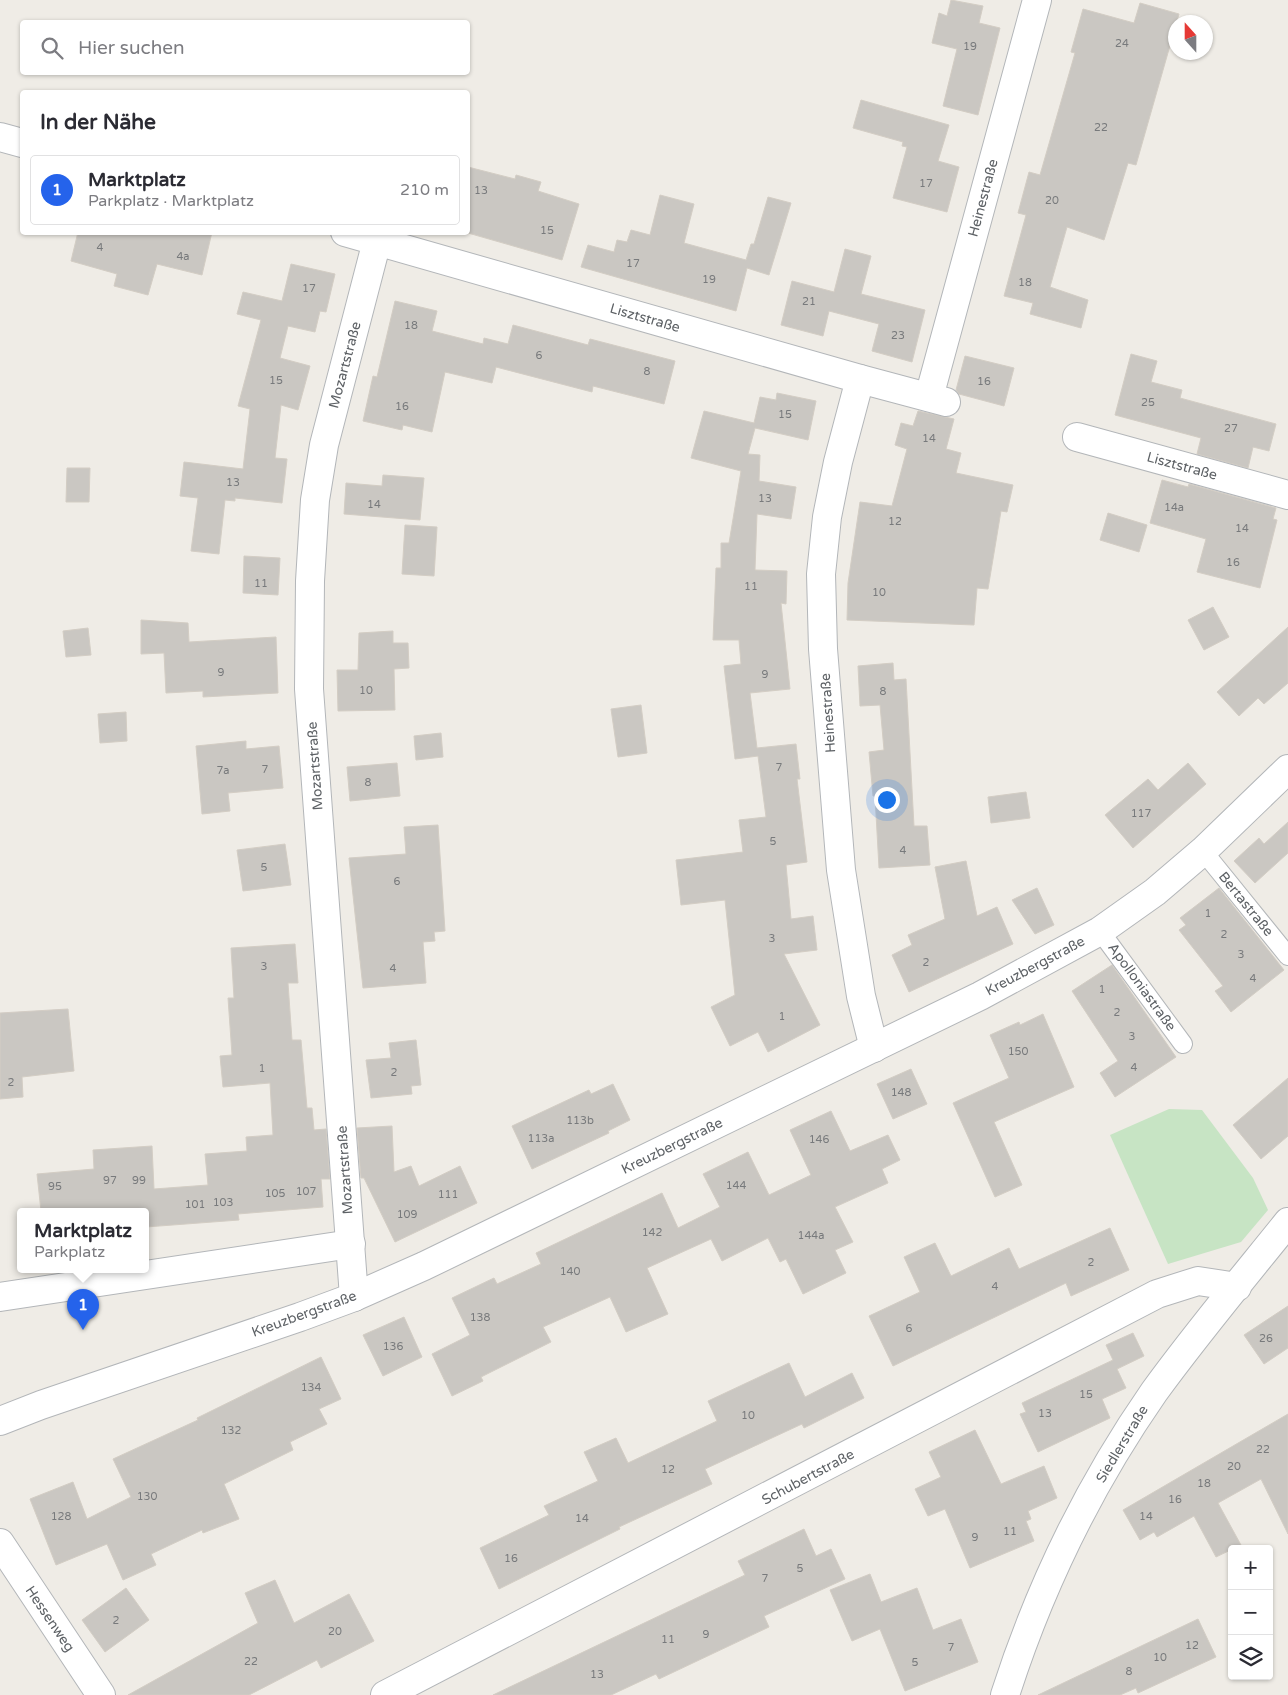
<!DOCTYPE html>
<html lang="de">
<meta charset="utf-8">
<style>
body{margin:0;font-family:"Varela Round",sans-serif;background:#f7f7f7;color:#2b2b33}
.controls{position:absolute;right:15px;bottom:15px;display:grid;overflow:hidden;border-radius:5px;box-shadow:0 1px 4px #0004}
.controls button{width:45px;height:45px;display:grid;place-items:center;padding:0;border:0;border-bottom:1px solid #e1e1e2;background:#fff;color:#2b2b33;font:25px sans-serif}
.compass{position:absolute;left:1168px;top:15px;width:45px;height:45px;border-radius:50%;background:#fff;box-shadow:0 1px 4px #0004;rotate:339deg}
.you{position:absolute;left:886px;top:799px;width:18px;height:18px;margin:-12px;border:4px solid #fff;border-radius:50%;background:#1a73e8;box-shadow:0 0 0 8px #1a73e833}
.badge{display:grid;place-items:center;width:32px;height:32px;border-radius:50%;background:#2563eb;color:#fff;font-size:16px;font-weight:700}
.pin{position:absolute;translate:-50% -41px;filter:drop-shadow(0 1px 2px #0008)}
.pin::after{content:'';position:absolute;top:26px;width:18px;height:15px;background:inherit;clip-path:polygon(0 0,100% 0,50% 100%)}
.popup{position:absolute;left:17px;top:1208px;width:132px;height:65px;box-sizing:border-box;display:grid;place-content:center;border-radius:5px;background:#fff;filter:drop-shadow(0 1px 4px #0005);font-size:16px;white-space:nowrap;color:#7c7c81}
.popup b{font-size:19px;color:#2b2b33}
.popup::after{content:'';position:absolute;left:50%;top:100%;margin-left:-10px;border:10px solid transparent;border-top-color:#fff}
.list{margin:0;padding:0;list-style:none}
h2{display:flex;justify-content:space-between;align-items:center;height:65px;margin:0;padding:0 20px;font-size:21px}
h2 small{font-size:16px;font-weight:400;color:#7c7c81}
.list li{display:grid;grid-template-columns:32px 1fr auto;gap:15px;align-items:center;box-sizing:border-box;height:70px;margin:0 10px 10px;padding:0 10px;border:1px solid #e1e1e2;border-radius:5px}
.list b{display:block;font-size:19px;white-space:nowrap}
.list p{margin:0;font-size:16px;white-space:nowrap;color:#7c7c81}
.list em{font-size:16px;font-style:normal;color:#7c7c81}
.icon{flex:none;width:28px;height:28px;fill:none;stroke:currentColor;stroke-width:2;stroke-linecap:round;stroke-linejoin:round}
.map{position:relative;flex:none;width:1288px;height:1695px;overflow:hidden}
.search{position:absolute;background:#fff;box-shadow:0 1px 4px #0004;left:20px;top:20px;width:450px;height:55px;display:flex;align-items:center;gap:12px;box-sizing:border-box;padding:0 18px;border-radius:5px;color:#7c7c81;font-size:19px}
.panel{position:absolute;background:#fff;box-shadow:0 1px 4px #0004;left:20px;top:90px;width:450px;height:145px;border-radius:5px}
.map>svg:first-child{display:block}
.green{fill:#c7e4c4}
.building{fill:#cac7c2;stroke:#d3cdc4}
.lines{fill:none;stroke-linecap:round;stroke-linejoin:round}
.service-casing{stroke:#b3b6b9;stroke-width:20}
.minor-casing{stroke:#b3b6b9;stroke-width:30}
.service{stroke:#fff;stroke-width:18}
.minor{stroke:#fff;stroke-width:28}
.labels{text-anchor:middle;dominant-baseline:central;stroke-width:4;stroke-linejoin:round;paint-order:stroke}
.number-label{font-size:11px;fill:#787a7c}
.street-label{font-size:14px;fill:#5d6165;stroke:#fff}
</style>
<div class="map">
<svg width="1288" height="1695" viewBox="0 0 1288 1695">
<rect width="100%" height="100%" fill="#efece6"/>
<!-- green -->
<path class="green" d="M1169,1109L1202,1110L1253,1178L1268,1210L1241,1242L1168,1264L1110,1135Z"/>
<!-- building -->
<g class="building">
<path d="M951,0L983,6L979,23L1000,28L978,115L943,106L957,49L932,43L939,13L947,16Z"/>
<path d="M1140,3L1179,14L1136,165L1128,163L1104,240L1067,227L1050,287L1088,300L1081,328L1030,314L1033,303L1004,296L1026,215L1018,213L1029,172L1040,175L1075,53L1071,52L1083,9L1134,23Z"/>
<path d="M861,100L949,125L938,161L959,167L947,212L893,198L907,147L902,146L903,142L853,128Z"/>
<path d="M468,167L515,179L516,175L541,182L538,191L579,204L562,260L468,233Z"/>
<path d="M660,195L694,204L684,243L746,260L751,244H754L768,197L791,203L769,275L747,268L736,311L581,267L588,245L614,252L617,240L627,242L631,230L650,235Z"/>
<path d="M78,232H212L202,275L157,264L148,295L114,286L117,274L71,261Z"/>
<path d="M845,249L871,256L861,294L925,310L912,362L872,351L879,324L829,311L823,336L781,325L792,281L834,292Z"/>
<path d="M291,264L335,274L326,312L320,311L315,332L288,326L280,358L310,366L298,410L281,405L275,458L287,459L282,503L235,498V501L225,500L219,554L191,551L198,498L180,496L184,462L243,469L250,409L238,406L261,320L237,314L243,292L282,301Z"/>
<path d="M395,301L437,311L432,331L483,344L484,338L508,344L513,325L588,345L590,339L675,361L664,404L593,386L592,392L496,367L492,383L445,372L432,432L403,425L402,430L363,421L373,376L377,377Z"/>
<path d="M1131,354L1157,361L1151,382L1182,390L1180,398L1276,424L1269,451L1253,447L1248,468L1197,454L1201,438L1115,415Z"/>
<path d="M965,356L1014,368L1004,406L959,394L956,390Z"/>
<path d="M777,393L816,401L808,440L755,428L748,454L760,455L759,481L796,487L791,519L757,514L755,570L787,571L786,604L781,603L790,689L750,693L757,748L796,744L800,779H797L807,862L786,865L791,919L813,916L817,950L784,954L820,1025L768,1052L758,1032L730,1046L711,1007L735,995L725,900L681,905L676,860L743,852L739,820L766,817L758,756L735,759L724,666L741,664L739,640H713L716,568H721V543H729L741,471L691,458L704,411L754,423L760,397L776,400Z"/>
<path d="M918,411L954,419L946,449L961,453L956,473L1013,485L1007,512L1001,511L988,589L977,588L974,625L847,620L848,583L860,502L892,506L907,449L895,445L901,423L913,426Z"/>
<path d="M67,468H90L89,502H66Z"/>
<path d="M383,475L424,478L420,520L344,514L346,483L382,486Z"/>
<path d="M1162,480L1188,487L1189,484L1276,508L1273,519L1277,520L1260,588L1197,572L1206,539L1150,523Z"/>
<path d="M1108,513L1147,525L1139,552L1100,540Z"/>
<path d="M405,525L437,527L434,576L402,574Z"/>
<path d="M244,556L280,558L278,595L243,593Z"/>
<path d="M1213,607L1229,637L1204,650L1188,620Z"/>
<path d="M141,620L188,623L189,642L276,637L278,693L203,697V691L166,693L164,653L141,654Z"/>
<path d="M1288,627V683L1264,704L1258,698L1239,716L1217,692Z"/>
<path d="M88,628L91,655L66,657L63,631Z"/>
<path d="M393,631V643H408L409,668L394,669L395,710L338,711L337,670H358L359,633Z"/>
<path d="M893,663L894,680L906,679L914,826H927L930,865L879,868L875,796H873L869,752L884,750L880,705L860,706L858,666Z"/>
<path d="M641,705L647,753L618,757L611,709Z"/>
<path d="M126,712L127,741L100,743L98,714Z"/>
<path d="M441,733L443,757L416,760L414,736Z"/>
<path d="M246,741V749L279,746L283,788L228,793L230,811L202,814L196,746Z"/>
<path d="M397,763L400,796L350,801L347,767Z"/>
<path d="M1188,763L1206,784L1133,848L1105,815L1148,779L1158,790Z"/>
<path d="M1026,792L1030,818L991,823L988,797Z"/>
<path d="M1288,822V853L1255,883L1234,861L1259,838L1264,844Z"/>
<path d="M438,825L445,931L434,932L435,941L423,942L426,983L363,988L349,858L406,854L404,827Z"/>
<path d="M285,844L291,885L243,891L237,850Z"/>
<path d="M966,861L977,916L997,907L1013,944L909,992L892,955L912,945L908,935L945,919L935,867Z"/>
<path d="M1037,888L1054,925L1035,934L1012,900Z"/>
<path d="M1219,888L1284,970L1231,1012L1215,991L1223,986L1179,930L1186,925L1180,918Z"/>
<path d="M295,944L298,983H288L292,1040H301L307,1108H312L314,1130L326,1129L330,1179H321L323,1207L238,1214L239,1220L146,1227V1211H41L37,1174L94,1169L93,1150L152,1146L154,1189L208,1185L205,1154L247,1151L246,1137L273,1135L270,1083L223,1087L220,1056L232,1055L228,998H234L231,948Z"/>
<path d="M1112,965L1176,1057L1115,1097L1100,1073L1118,1061L1072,991Z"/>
<path d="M68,1009L74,1071L22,1077L23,1097L0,1099V1013Z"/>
<path d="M1043,1014L1074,1087L994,1122L1022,1185L995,1197L953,1103L1009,1078L990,1035L1019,1022L1020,1025Z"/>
<path d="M416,1040L421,1085L411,1086L412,1094L371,1098L366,1060L391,1058L389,1043Z"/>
<path d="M911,1069L927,1104L893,1119L877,1084Z"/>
<path d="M1288,1078V1136L1261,1159L1233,1125Z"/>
<path d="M613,1084L630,1120L608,1131L609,1133L532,1169L512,1126L589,1090L591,1094Z"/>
<path d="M831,1111L850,1151L888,1135L900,1160L882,1169L888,1183L835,1207L853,1242L835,1250L846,1273L803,1294L786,1259L780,1262L768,1238L722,1261L711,1239L647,1268L668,1314L626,1332L610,1297L543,1327L551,1342L481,1377L483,1381L452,1396L432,1354L470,1335L452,1298L494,1278L497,1284L541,1264L536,1253L662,1193L678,1228L720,1207L703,1174L748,1152L769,1195L811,1175L790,1130Z"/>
<path d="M392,1126L394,1172L411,1166L419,1186L460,1166L477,1203L395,1242L364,1178H361L357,1128Z"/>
<path d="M1110,1228L1129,1270L1071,1296L1066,1283L893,1366L869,1316L920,1292L904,1257L935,1243L951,1276L1009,1248L1019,1269Z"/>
<path d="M1288,1306V1348L1264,1364L1244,1335Z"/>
<path d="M404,1317L422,1357L383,1376L363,1335Z"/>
<path d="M1133,1333L1144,1356L1117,1369L1126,1388L1102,1399L1110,1418L1038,1452L1020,1414L1026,1412L1022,1403L1113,1360L1106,1345Z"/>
<path d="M321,1357L341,1399L319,1409L327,1424L290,1442L293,1450L224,1484L239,1519L203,1533L202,1530L151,1554L156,1565L123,1580L107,1544L56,1565L30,1499L73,1482L87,1519L131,1497L113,1459L198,1420L197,1418Z"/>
<path d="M789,1363L805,1397L852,1373L864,1398L804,1428L802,1424L705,1469L712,1484L619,1527L620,1529L499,1589L480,1548L549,1515L544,1506L598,1481L584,1452L616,1438L628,1463L717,1421L708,1401Z"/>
<path d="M1288,1414V1534L1261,1479L1218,1503L1241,1545L1216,1557L1194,1516L1157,1537L1154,1532L1140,1540L1123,1510Z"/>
<path d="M975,1430L1001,1484L1044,1466L1057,1498L1028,1511L1031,1519L1026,1521L1034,1541L970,1568L945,1509L928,1516L915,1489L941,1477L929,1452Z"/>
<path d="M804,1529L816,1556L831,1549L845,1579L764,1616L769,1627L659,1679L656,1674L611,1695H493L745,1575L738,1561Z"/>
<path d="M870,1574L881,1602L917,1588L933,1630L961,1619L978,1662L905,1691L880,1629L852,1641L830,1590Z"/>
<path d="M275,1580L294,1623L349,1594L374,1641L321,1668L317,1660L249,1695H128L258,1623L245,1593Z"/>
<path d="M126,1588L149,1620L105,1652L82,1620Z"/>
<path d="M1198,1619L1216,1657L1138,1693L1136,1688L1120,1695H1038Z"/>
</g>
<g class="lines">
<!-- service casing -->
<g class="service-casing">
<g id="service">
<path d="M1203,851L1288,956"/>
<path d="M1100,931L1183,1044"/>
</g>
</g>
<!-- minor casing -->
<g class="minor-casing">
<g id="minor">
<path d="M0,137L22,143"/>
<path d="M345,232L860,379L946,402"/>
<path d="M860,379L838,462L827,517L821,574L823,649L841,870L861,996L874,1048"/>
<path d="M929,397L1037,0"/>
<path d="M1077,437L1288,495"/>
<path d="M0,1297L351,1244"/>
<path d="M354,1297L309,689L310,581L315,500L324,445L377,241"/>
<path d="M0,1421L41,1405L300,1317L354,1297L424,1266L980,996L1100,931L1155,892L1203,851L1288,769"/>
<path d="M0,1543L101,1695"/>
<path d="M385,1695L1157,1294L1198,1281L1237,1287"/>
<path d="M1005,1695C1039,1589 1090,1484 1154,1392C1196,1334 1243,1278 1288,1222"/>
</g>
</g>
<!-- service -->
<use href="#service" class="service"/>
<!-- minor -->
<use href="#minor" class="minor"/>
</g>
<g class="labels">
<!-- number labels -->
<g class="number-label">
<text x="1122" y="43">24</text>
<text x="970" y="46">19</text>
<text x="1101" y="127">22</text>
<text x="926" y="183">17</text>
<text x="481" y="190">13</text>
<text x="1052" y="200">20</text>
<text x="547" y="230">15</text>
<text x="100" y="247">4</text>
<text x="183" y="256">4a</text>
<text x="633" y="263">17</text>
<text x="709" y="279">19</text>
<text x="1025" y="282">18</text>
<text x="309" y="288">17</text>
<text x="809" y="301">21</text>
<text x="411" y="325">18</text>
<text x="898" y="335">23</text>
<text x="539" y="355">6</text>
<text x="647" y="371">8</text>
<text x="276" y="380">15</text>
<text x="984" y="381">16</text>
<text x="1148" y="402">25</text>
<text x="402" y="406">16</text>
<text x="785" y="414">15</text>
<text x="1231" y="428">27</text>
<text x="929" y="438">14</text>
<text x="233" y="482">13</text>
<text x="765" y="498">13</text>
<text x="374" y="504">14</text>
<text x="1174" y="507">14a</text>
<text x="895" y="521">12</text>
<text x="1242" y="528">14</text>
<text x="1233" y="562">16</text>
<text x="261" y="583">11</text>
<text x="751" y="586">11</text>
<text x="879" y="592">10</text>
<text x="221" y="672">9</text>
<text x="765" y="674">9</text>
<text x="366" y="690">10</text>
<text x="883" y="691">8</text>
<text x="779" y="767">7</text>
<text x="265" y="769">7</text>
<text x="223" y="770">7a</text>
<text x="368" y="782">8</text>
<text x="1141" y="813">117</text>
<text x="773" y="841">5</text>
<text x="903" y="850">4</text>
<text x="264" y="867">5</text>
<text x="397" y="881">6</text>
<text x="1208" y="913">1</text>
<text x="1224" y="934">2</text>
<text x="772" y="938">3</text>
<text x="1241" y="954">3</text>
<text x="926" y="962">2</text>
<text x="264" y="966">3</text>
<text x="393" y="968">4</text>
<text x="1253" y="978">4</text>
<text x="1102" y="989">1</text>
<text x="1117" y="1012">2</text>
<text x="782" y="1016">1</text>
<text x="1132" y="1036">3</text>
<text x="1018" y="1051">150</text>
<text x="1134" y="1067">4</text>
<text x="262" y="1068">1</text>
<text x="394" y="1072">2</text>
<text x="11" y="1082">2</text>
<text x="901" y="1092">148</text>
<text x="580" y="1120">113b</text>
<text x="541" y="1138">113a</text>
<text x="819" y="1139">146</text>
<text x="110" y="1180">97</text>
<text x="139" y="1180">99</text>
<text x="736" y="1185">144</text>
<text x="55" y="1186">95</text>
<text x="306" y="1191">107</text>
<text x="275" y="1193">105</text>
<text x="448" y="1194">111</text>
<text x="223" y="1202">103</text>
<text x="195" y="1204">101</text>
<text x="407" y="1214">109</text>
<text x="652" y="1232">142</text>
<text x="811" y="1235">144a</text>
<text x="1091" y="1262">2</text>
<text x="570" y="1271">140</text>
<text x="995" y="1286">4</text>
<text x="480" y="1317">138</text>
<text x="909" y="1328">6</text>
<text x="1266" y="1338">26</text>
<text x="393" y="1346">136</text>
<text x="311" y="1387">134</text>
<text x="1086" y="1394">15</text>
<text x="1045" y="1413">13</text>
<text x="748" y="1415">10</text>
<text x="231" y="1430">132</text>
<text x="1263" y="1449">22</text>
<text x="1234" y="1466">20</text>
<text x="668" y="1469">12</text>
<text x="1204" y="1483">18</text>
<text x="147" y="1496">130</text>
<text x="1175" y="1499">16</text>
<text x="61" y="1516">128</text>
<text x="1146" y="1516">14</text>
<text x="582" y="1518">14</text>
<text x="1010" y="1531">11</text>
<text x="975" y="1537">9</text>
<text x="511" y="1558">16</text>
<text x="800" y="1568">5</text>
<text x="765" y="1578">7</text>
<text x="116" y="1620">2</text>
<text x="335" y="1631">20</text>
<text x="706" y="1634">9</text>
<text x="668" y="1639">11</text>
<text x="1192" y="1645">12</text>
<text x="951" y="1647">7</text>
<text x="1160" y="1657">10</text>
<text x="251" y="1661">22</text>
<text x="915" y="1662">5</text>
<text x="1129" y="1671">8</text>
<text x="597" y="1674">13</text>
</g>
<!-- street labels -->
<g class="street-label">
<text transform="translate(983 198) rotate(-75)">Heinestraße</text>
<text transform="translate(645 318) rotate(16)">Lisztstraße</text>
<text transform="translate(345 365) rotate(-75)">Mozartstraße</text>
<text transform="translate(1182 466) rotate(15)">Lisztstraße</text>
<text transform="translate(828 713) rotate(-94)">Heinestraße</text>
<text transform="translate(315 766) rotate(-94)">Mozartstraße</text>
<text transform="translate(1246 904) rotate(51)">Bertastraße</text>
<text transform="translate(1035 966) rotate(-28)">Kreuzbergstraße</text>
<text transform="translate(1142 987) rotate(54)">Apolloniastraße</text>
<text transform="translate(672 1146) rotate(-26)">Kreuzbergstraße</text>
<text transform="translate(345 1170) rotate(-94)">Mozartstraße</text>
<text transform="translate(304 1314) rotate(-20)">Kreuzbergstraße</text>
<text transform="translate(1122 1444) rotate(-59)">Siedlerstraße</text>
<text transform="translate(808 1477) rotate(-28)">Schubertstraße</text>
<text transform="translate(50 1619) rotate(56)">Hessenweg</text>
</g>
</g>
</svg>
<div class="controls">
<button>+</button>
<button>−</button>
<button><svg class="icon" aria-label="layers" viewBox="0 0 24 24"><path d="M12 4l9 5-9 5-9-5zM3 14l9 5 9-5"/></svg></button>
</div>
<svg class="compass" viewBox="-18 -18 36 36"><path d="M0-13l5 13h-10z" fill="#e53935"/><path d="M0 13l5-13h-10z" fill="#7c7c81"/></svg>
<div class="you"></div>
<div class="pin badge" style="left:83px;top:1330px">1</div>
<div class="popup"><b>Marktplatz</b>Parkplatz</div>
<div class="search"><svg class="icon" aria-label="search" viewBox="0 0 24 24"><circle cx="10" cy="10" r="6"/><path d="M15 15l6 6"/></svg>Hier suchen</div>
<section class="panel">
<h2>In der Nähe<small></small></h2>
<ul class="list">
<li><span class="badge">1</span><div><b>Marktplatz</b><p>Parkplatz · Marktplatz</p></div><em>210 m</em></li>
</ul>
</section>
</div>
